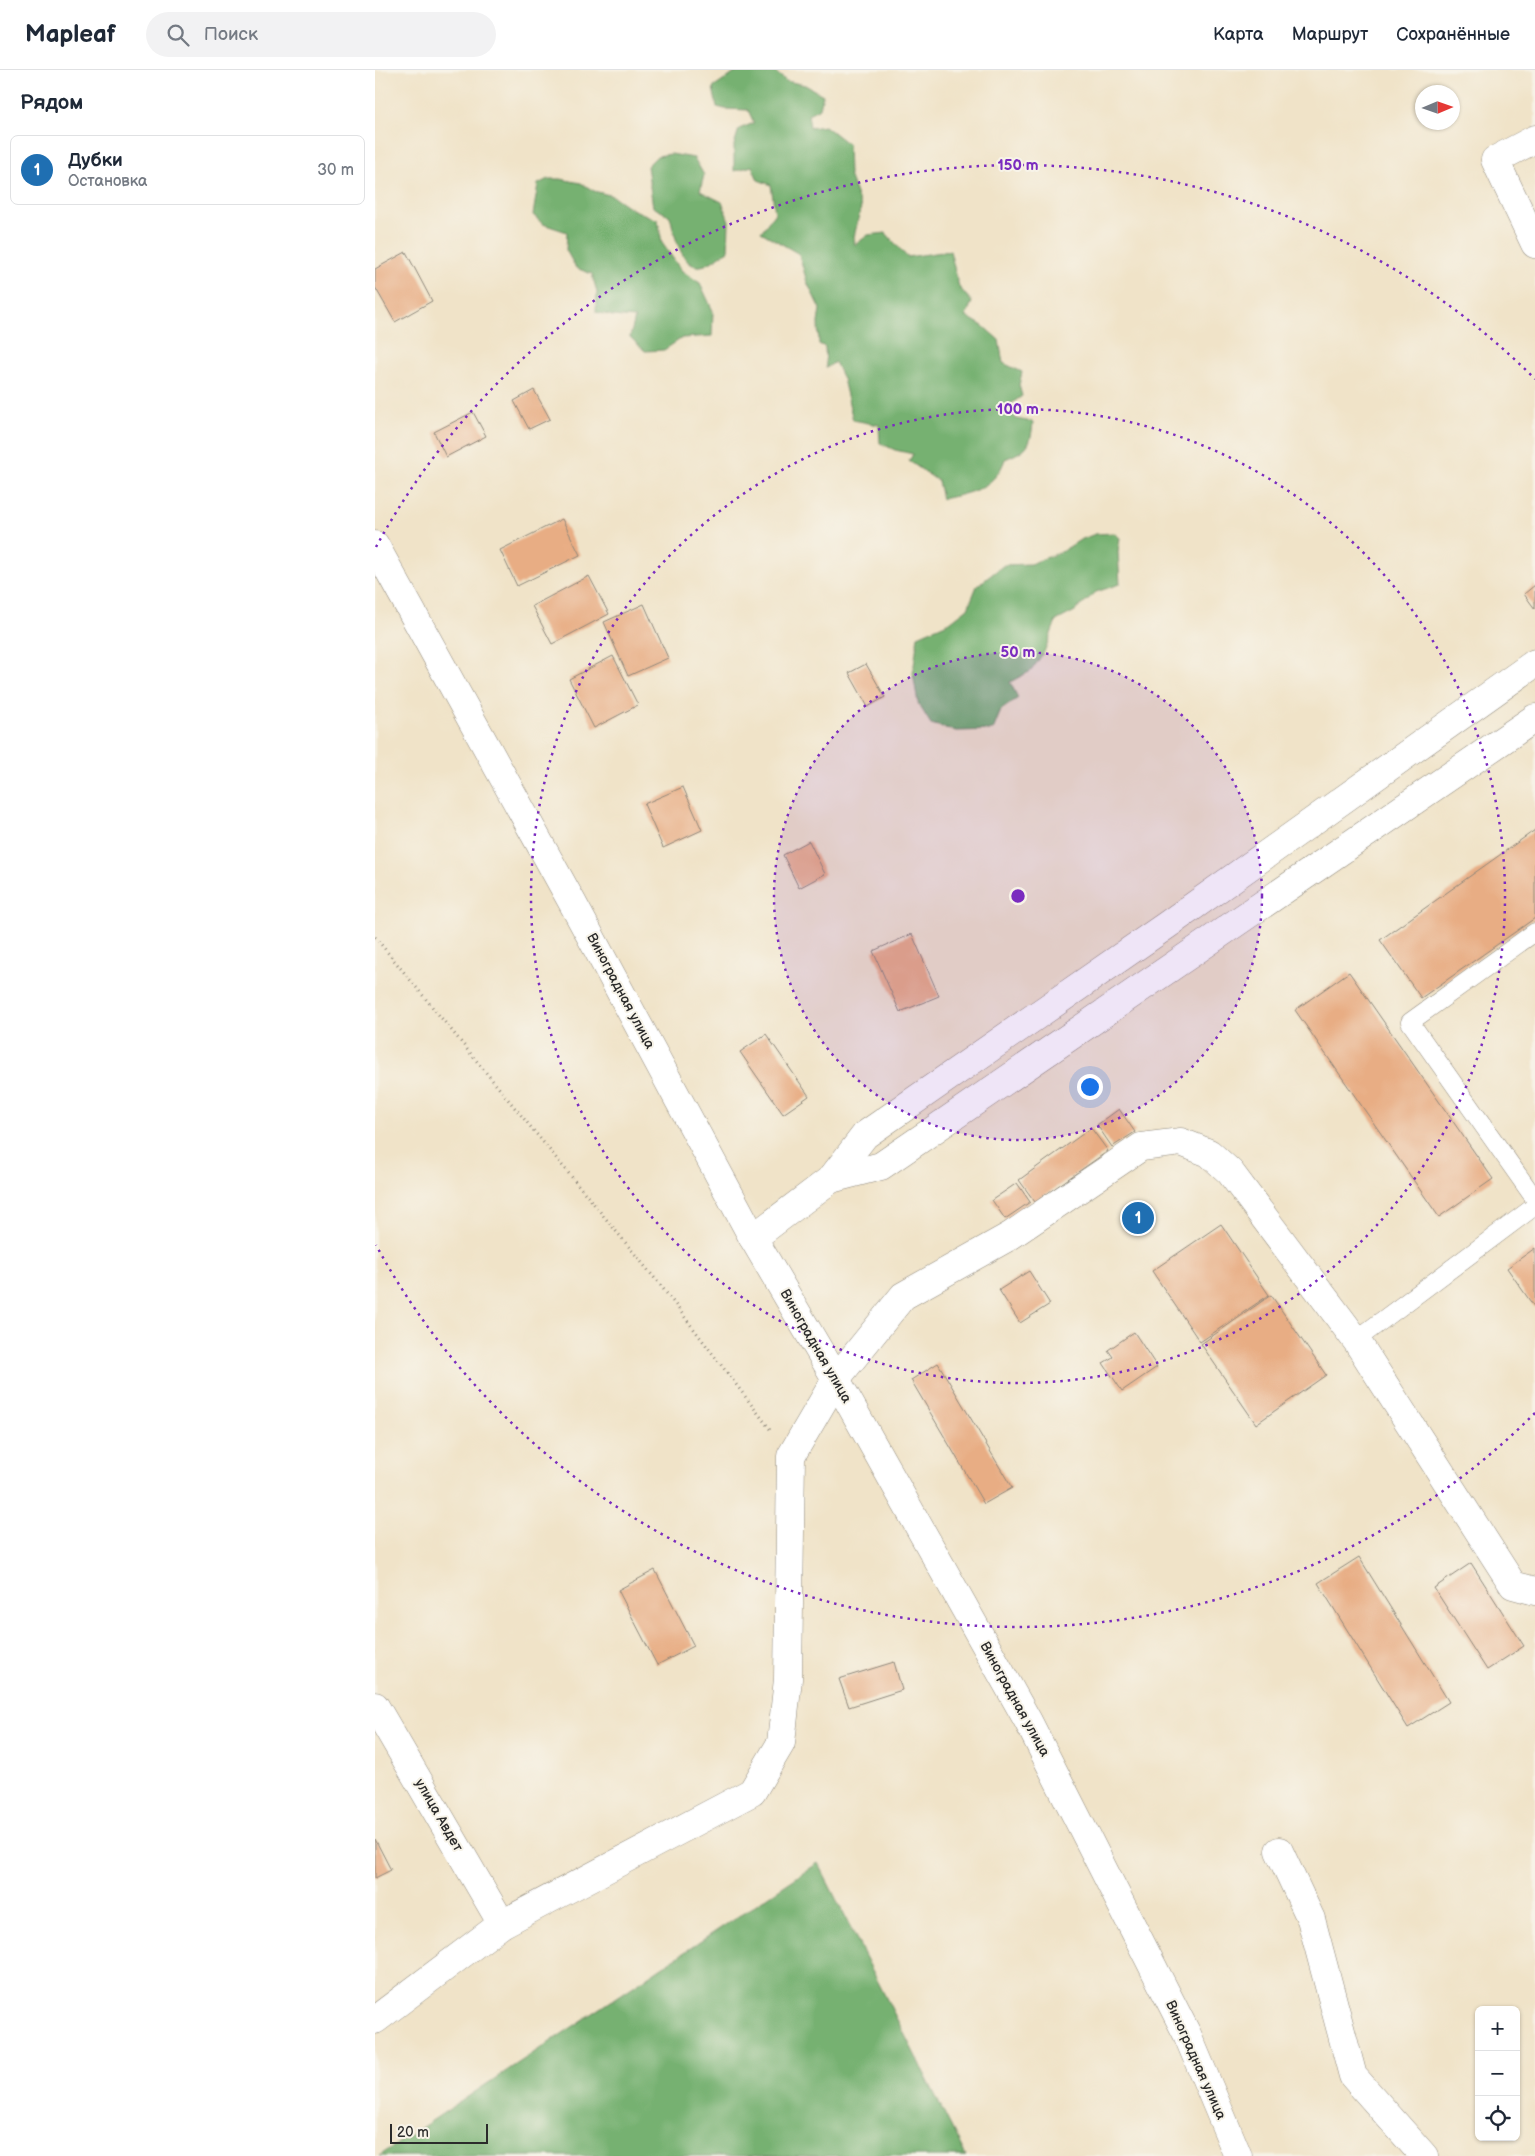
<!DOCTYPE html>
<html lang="ru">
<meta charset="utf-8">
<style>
body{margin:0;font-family:"Balsamiq Sans",sans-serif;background:#f2f2f3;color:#1f2937}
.controls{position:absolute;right:15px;bottom:15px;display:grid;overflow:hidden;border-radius:8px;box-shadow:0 1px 4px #0004}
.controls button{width:45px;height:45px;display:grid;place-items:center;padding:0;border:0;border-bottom:1px solid #e0e1e3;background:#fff;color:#1f2937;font:25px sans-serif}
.compass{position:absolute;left:1040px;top:15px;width:45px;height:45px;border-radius:50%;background:#fff;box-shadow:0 1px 4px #0004;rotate:88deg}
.scale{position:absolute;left:15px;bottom:12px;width:98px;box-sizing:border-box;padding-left:5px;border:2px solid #2b2b2b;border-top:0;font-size:14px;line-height:18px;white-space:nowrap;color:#2b2b2b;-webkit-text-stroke:4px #f7f3e8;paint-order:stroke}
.you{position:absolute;left:714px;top:1016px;width:18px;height:18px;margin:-12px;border:4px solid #fff;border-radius:50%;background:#1a73e8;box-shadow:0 0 0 8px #1a73e833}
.badge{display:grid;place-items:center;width:32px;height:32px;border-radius:50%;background:#1f6fb2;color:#fff;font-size:16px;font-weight:700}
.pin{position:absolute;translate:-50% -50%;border:2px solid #fff;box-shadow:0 1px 5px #0006}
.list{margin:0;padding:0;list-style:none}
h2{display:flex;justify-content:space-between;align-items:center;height:65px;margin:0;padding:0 20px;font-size:21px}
h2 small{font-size:16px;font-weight:400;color:#747a83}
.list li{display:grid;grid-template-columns:32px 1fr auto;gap:15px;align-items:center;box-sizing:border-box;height:70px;margin:0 10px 10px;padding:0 10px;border:1px solid #e0e1e3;border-radius:8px}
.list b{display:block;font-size:19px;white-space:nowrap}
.list p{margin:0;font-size:16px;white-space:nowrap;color:#747a83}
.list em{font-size:16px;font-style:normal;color:#747a83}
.icon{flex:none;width:28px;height:28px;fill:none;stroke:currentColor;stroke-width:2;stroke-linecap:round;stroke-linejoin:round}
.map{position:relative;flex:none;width:1160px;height:2086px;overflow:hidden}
header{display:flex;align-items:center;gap:30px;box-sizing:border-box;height:70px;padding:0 25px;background:#fff;border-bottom:1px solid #e0e1e3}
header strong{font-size:24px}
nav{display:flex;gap:28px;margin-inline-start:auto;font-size:18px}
.search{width:350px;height:45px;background:#f2f2f3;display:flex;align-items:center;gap:12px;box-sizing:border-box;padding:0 18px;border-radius:28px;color:#747a83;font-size:19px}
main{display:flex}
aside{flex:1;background:#fff}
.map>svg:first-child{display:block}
.forest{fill:#76b171;stroke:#506e4e}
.building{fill:#e8ad84}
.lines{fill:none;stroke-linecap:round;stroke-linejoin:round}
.service-casing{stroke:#8e877a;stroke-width:19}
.minor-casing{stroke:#8e877a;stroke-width:29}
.primary-casing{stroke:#8e877a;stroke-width:29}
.path{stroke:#8e877a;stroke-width:3;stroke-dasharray:1 4;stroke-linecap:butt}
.service{stroke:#fff;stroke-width:18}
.minor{stroke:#fff;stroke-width:28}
.primary{stroke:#fff;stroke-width:28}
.ring{fill:none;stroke:#7b2cbf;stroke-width:2.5;stroke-dasharray:2.5 5}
.labels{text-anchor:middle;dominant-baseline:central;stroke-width:4;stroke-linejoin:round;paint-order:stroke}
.street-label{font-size:14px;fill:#2b2b2b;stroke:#f7f3e8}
.centre{fill:#7b2cbf;stroke:#f7f3e8;stroke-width:2.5}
.ring-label{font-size:15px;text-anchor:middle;font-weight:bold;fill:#7b2cbf;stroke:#f7f3e8;stroke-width:4;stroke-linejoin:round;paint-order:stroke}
</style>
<header>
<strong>Mapleaf</strong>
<div class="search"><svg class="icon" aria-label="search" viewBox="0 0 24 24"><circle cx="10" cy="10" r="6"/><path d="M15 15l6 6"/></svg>Поиск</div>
<nav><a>Карта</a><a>Маршрут</a><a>Сохранённые</a></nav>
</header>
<main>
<aside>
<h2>Рядом<small></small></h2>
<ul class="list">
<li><span class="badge">1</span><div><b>Дубки</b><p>Остановка</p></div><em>30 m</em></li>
</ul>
</aside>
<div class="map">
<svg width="1160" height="2086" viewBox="0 0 1160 2086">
<rect width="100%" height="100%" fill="#f7f3e8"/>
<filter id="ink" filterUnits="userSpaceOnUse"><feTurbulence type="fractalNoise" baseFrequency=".02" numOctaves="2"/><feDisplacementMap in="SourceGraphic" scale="10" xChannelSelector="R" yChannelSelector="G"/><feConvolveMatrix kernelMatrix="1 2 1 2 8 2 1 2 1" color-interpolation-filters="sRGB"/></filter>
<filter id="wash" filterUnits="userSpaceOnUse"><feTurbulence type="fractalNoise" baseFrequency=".0096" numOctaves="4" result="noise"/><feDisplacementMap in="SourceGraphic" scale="20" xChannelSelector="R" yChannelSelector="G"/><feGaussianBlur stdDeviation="1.12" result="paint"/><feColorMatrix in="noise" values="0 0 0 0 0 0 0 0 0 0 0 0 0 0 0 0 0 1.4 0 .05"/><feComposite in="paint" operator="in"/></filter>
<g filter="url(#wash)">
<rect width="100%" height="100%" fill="#f0e3c8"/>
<!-- forest -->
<g class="forest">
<path d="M364,0H398L411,11L430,15L448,25L445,38L433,44L435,58L450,56L473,74L474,105L486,137L479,167L480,175L493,165L511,163L532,187L575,181L584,217L597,232L591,246L608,256L624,270L628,293L647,302L644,315L647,326L633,336L641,349L658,352C656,376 652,380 630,389C620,419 595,423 567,429L563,411L534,391L538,384L520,380L505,373L504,355L478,350L468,309L460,292L451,298L450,277L444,274L443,253L445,239L432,212L424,184L386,162L400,143L396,115L383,110L377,96L359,101V75L364,59L379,53L373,40L350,39L342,37L338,18Z"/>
<path d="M296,84L319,88L329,105L325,121L347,132L354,151L353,181C346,185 338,192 330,195C306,204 299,161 295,146L278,137L272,96L282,86Z"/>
<path d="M173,109H186L206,113L219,121L238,126L257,139L283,150L287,173L307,201L325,213L338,241L337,266L307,268L289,280L270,281L255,267L260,248L238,246L221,242L222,222L217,204L201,198L191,180L192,162L168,154L158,145L163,114Z"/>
<path d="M739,463L745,468L743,482L745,514L721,522L700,541L681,551L669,582L656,601L635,612L643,628L626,640L618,660L581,661L556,654L543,633L538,603L543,566L575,552L593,538L602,516L629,495L655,494L686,482L705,470L720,464Z"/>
<path d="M443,1793L591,2086H4Z"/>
</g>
<g id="blocks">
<!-- building -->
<g class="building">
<path d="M31,182L57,231L20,252L0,217V199Z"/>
<path d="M159,320L175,349L154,359L139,331Z"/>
<path d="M98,342L111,366L71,387L59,362Z"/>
<path d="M187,449L205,485L142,516L125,480Z"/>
<path d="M214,506L234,544L177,574L157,536Z"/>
<path d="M1160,515V539L1149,524Z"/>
<path d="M269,534L293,588L253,606L229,552Z"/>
<path d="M238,586L263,635L219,658L194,609Z"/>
<path d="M491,594L510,627L493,637L474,603Z"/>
<path d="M308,717L327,760L288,778L269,734Z"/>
<path d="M1160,760V848L1046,928L1005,870Z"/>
<path d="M434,771L450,804L424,818L408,785Z"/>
<path d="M537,864L564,926L525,942L498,881Z"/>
<path d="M974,902L1118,1109L1064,1147L920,940Z"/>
<path d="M391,964L434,1026L408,1044L365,982Z"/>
<path d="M744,1039L760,1062L737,1077L722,1055Z"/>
<path d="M716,1058L733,1081L660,1132L644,1110Z"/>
<path d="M642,1113L655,1132L630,1149L617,1130Z"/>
<path d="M846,1154L894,1225L825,1272L777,1201Z"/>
<path d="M1160,1178V1238L1132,1198Z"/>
<path d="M654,1201L675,1234L645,1253L624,1220Z"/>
<path d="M896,1225L951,1305L881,1354L826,1274Z"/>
<path d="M759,1262L782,1297L747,1321L728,1293L738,1287L733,1280Z"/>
<path d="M563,1293L637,1418L609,1434L536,1310Z"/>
<path d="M984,1487L1074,1632L1033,1658L943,1513Z"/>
<path d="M1096,1493L1149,1576L1112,1600L1059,1518Z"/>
<path d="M280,1500L319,1576L282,1595L243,1520Z"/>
<path d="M519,1592L527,1620L474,1637L464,1609Z"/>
<path d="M0,1769L16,1800L0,1808Z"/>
</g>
</g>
</g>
<g filter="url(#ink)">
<use href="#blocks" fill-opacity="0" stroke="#8e877a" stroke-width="1"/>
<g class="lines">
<!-- service casing -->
<g class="service-casing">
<g id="service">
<path d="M1160,862L1035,952L1160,1129"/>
<path d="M981,1270L1160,1136"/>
</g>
</g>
<!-- minor casing -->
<g class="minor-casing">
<g id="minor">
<path d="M1160,69L1120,90L1160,174"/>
<path d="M456,1109L506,1096L1160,648"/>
<path d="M378,1168L456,1109L490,1065L792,855L1160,593"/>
<path d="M0,1636L127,1854"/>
<path d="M904,1781L936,1849L978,2006L1049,2086"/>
<path d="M0,1950L127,1854L377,1722L406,1673L413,1609L416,1386L461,1309L528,1226L635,1166L766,1077L806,1072L834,1083L855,1102L981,1270L1138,1515L1160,1521"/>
</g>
</g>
<!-- primary casing -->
<g class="primary-casing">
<path id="primary" d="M0,475L197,832L378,1168L461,1309L653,1651L812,1964L863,2086"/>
</g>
<!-- path -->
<path class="path" d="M0,867L286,1216L395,1359"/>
<!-- service -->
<use href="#service" class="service"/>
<!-- minor -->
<use href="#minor" class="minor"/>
<!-- primary -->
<use href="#primary" class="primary"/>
</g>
</g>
<!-- distance rings -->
<circle cx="643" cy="826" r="244" fill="#7b2cbf" fill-opacity=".12"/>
<g class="ring">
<circle cx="643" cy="826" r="244"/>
<circle cx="643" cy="826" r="487"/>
<path d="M1160 1343A731 731 0 0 1 1 1175M1 477A731 731 0 0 1 1160 309"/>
</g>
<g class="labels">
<!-- street labels -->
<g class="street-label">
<text transform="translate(246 921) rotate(62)">Виноградная улица</text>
<text transform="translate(441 1276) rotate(60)">Виноградная улица</text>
<text transform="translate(640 1629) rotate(61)">Виноградная улица</text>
<text transform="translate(64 1745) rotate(60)">улица Авдет</text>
<text transform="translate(821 1990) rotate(66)">Виноградная улица</text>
</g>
</g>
<circle cx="643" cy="826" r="8" class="centre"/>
<g class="ring-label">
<text x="643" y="100">150 m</text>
<text x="643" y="344">100 m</text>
<text x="643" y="587">50 m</text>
</g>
</svg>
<div class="controls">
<button>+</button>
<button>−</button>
<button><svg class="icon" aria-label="locate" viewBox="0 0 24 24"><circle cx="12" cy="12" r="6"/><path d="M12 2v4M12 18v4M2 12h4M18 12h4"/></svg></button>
</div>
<svg class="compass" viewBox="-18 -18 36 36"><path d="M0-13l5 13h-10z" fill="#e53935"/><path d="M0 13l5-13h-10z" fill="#747a83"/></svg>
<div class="scale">20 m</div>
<div class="you"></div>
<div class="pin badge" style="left:763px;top:1148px">1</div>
</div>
</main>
